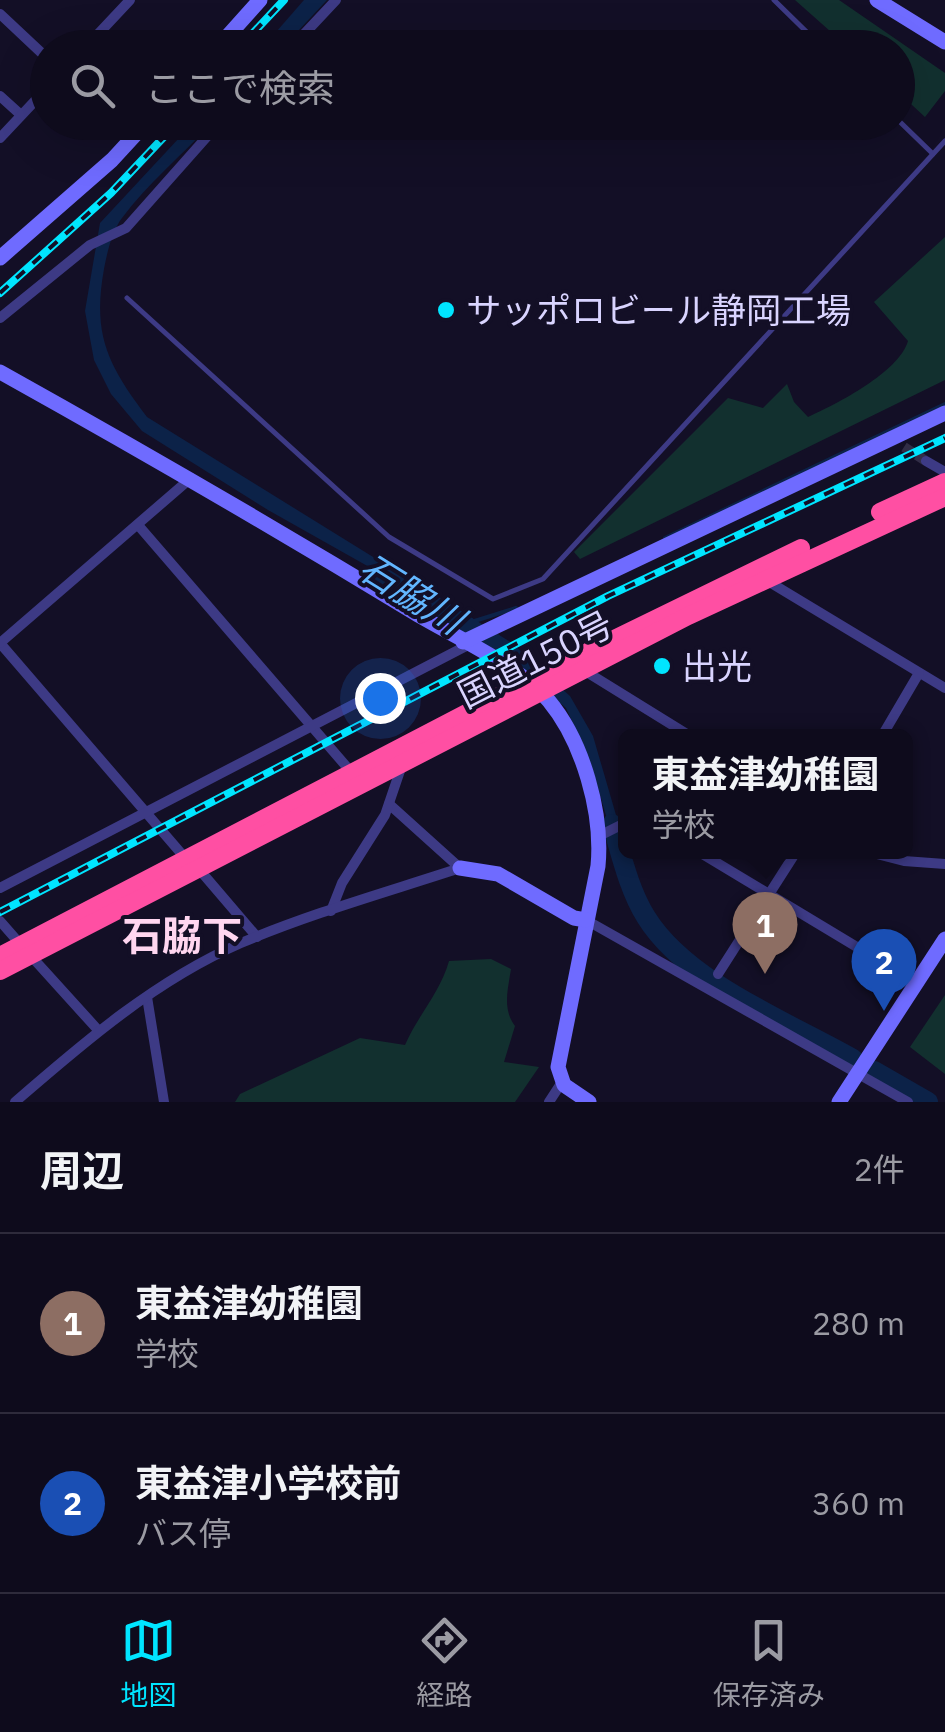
<!DOCTYPE html>
<html lang="ja">
<meta charset="utf-8">
<style>
body{margin:0;font-family:"IBM Plex Sans","Noto Sans JP",sans-serif;background:#1c1929;color:#f1f3f6}
.you{position:absolute;left:380px;top:698px;width:35px;height:35px;margin:-25px;border:8px solid #fff;border-radius:50%;background:#1a73e8;box-shadow:0 0 0 15px #1a73e833}
.badge{display:grid;place-items:center;width:65px;height:65px;border-radius:50%;background:#00e5ff;color:#fff;font-size:32px;font-weight:700}
.pin{position:absolute;translate:-50% -82px;filter:drop-shadow(0 2px 5px #0008)}
.pin::after{content:'';position:absolute;top:52px;width:35px;height:30px;background:inherit;clip-path:polygon(0 0,100% 0,50% 100%)}
.popup{position:absolute;left:618px;top:729px;width:295px;height:130px;box-sizing:border-box;display:grid;place-content:center;border-radius:15px;background:#0e0b1c;filter:drop-shadow(0 2px 8px #0005);font-size:32px;white-space:nowrap;color:#9b9ba3}
.popup b{font-size:38px;color:#f1f3f6}
.popup::after{content:'';position:absolute;left:50%;top:100%;margin-left:-20px;border:20px solid transparent;border-top-color:#0e0b1c}
.list{margin:0;padding:0;list-style:none}
h2{display:flex;justify-content:space-between;align-items:center;height:130px;margin:0;padding:0 40px;font-size:42px}
h2 small{font-size:32px;font-weight:400;color:#9b9ba3}
.list li{display:grid;grid-template-columns:65px 1fr auto;gap:30px;align-items:center;box-sizing:border-box;height:180px;padding:0 40px;border-top:2px solid #2e2b3b}
.list b{display:block;font-size:38px;white-space:nowrap}
.list p{margin:0;font-size:32px;white-space:nowrap;color:#9b9ba3}
.list em{font-size:32px;font-style:normal;color:#9b9ba3}
.icon{flex:none;width:55px;height:55px;fill:none;stroke:currentColor;stroke-width:2;stroke-linecap:round;stroke-linejoin:round}
.map{position:relative;flex:none;width:945px;height:1102px;overflow:hidden}
.search{position:absolute;background:#0e0b1c;box-shadow:0 10px 40px #0002;left:30px;right:30px;top:30px;height:110px;display:flex;align-items:center;gap:25px;box-sizing:border-box;padding:0 35px;border-radius:55px;color:#9b9ba3;font-size:38px}
.sheet{height:490px;background:#0e0b1c}
nav{display:flex;justify-content:space-around;align-items:center;box-sizing:border-box;height:140px;border-top:2px solid #2e2b3b;background:#0e0b1c;font-size:28px;color:#9b9ba3}
nav a{display:grid;justify-items:center;gap:5px}
nav .on{color:#00e5ff}
.map>svg:first-child{display:block}
.green{fill:#12302f}
.water{fill:#0c2248}
.lines{fill:none;stroke-linecap:round;stroke-linejoin:round}
.stream{stroke:#0c2248;stroke-width:4}
.river{stroke:#0c2248;stroke-width:20}
.street-tunnel{stroke:#312d47;stroke-width:10;stroke-dasharray:10 5;stroke-linecap:butt}
.lane{stroke:#3d3a85;stroke-width:5}
.street{stroke:#3d3a85;stroke-width:10}
.secondary{stroke:#6f6bff;stroke-width:15}
.highway{stroke:#ff4fa3;stroke-width:18}
.rail-casing{stroke:#00e5ff;stroke-width:8}
.rail{stroke:#130f26;stroke-width:4;stroke-dasharray:11;stroke-linecap:butt}
.poi-dot{fill:#00e5ff;stroke:#130f26;stroke-width:4}
.labels{text-anchor:middle;dominant-baseline:central;stroke-width:8;stroke-linejoin:round;paint-order:stroke}
.poi-label{font-size:35px;fill:#d9d4ff;stroke:#130f26;text-anchor:start}
.street-label{font-size:35px;fill:#d9d4ff;stroke:#130f26}
.water-label{font-size:38px;font-style:italic;fill:#62b6ff;stroke:#130f26}
.quarter-label{font-size:40px;font-weight:bold;fill:#ffd6f0;stroke:#130f26}
</style>
<div class="map">
<svg width="945" height="1102" viewBox="0 0 945 1102">
<rect width="100%" height="100%" fill="#130f26"/>
<!-- green -->
<g class="green">
<path d="M795,0H839L945,73V91L925,117L898,92V48L848,47Z"/>
<path d="M945,237V380L580,559L574,552L728,398L763,408L787,384L794,402L808,417C837,404 899,372 908,341L874,302Z"/>
<path d="M491,959L511,969C508,989 502,1009 515,1026L504,1062L539,1067L515,1102H235L240,1094L360,1038L405,1045C418,1015 440,993 449,961Z"/>
<path d="M945,995V1074L910,1047Z"/>
</g>
<!-- water -->
<g class="water">
<path d="M304,0H327L283,47H263Z"/>
<path d="M193,123H212C183,154 147,184 122,218C112,231 107,253 104,269C92,335 108,365 147,417L512,643L570,696L593,736L623,839L616,850L591,764L566,708L465,621L268,510L142,431L111,394L94,360L85,311L100,223Z"/>
</g>
<g class="lines">
<!-- stream -->
<g class="stream">
<path d="M665,538L945,404"/>
<path d="M465,624L516,608"/>
</g>
<!-- river -->
<g class="river">
<path d="M382,573L493,643"/>
<path d="M612,824C621,854 629,890 646,917C686,982 788,1022 853,1059"/>
<path d="M874,1071L928,1102"/>
</g>
<!-- street-tunnel -->
<path class="street-tunnel" d="M904,447L926,461"/>
<!-- lane -->
<g class="lane">
<path d="M774,0L823,48"/>
<path d="M898,120L933,154"/>
<path d="M127,298L389,537L493,599L543,579L945,141"/>
</g>
<!-- street -->
<g class="street">
<path d="M0,14L48,59"/>
<path d="M85,48L130,0"/>
<path d="M291,48L336,0"/>
<path d="M0,96L21,115"/>
<path d="M115,122L132,139"/>
<path d="M0,138L48,87"/>
<path d="M0,318L90,245L126,228L220,122"/>
<path d="M926,461L945,472"/>
<path d="M138,525L352,773"/>
<path d="M766,580L945,688"/>
<path d="M0,643L186,859"/>
<path d="M0,643L191,478"/>
<path d="M585,671L690,736"/>
<path d="M882,736L919,673"/>
<path d="M389,804L460,868"/>
<path d="M599,836L625,823"/>
<path d="M699,852L915,982"/>
<path d="M869,852L904,861L945,864"/>
<path d="M198,868L257,937"/>
<path d="M0,888L468,645"/>
<path d="M331,911L342,883L385,815L402,765"/>
<path d="M586,920L908,1102"/>
<path d="M0,921L21,945"/>
<path d="M31,956L98,1030"/>
<path d="M718,974L796,852"/>
<path d="M147,997L164,1102"/>
<path d="M15,1102C84,1042 156,980 241,943C312,913 387,892 460,868"/>
<path d="M549,1102L562,1082"/>
</g>
<!-- secondary -->
<g class="secondary">
<path d="M877,0L945,42"/>
<path d="M217,48L260,0"/>
<path d="M0,258L112,160L147,122"/>
<path d="M0,372C140,450 278,530 415,613C455,637 520,666 549,701C583,742 603,813 598,866L558,1067L564,1085L589,1102"/>
<path d="M463,642L945,413"/>
<path d="M460,868L498,874L574,918L586,920"/>
<path d="M839,1102L945,939"/>
</g>
<!-- highway -->
<g class="highway">
<path d="M880,512L945,482"/>
<path d="M0,956L530,680L801,548"/>
<path d="M0,971L688,616L945,497"/>
</g>
<!-- rail casing -->
<g class="rail-casing">
<g id="rail">
<path d="M239,48L284,0"/>
<path d="M0,293L111,193L178,122"/>
<path d="M0,912L608,596L945,438"/>
</g>
</g>
<!-- rail -->
<use href="#rail" class="rail"/>
</g>
<!-- markers -->
<g class="poi-dot">
<circle cx="446" cy="310" r="10"/>
<circle cx="662" cy="666" r="10"/>
</g>
<g class="labels">
<!-- poi labels -->
<g class="poi-label">
<text x="466" y="310">サッポロビール静岡工場</text>
<text x="682" y="666">出光</text>
</g>
<!-- street labels -->
<g class="street-label">
<text transform="translate(535 659) rotate(-27)">国道150号</text>
</g>
<!-- water labels -->
<g class="water-label">
<text transform="translate(412 593) rotate(32)">石脇川</text>
</g>
<!-- quarter labels -->
<g class="quarter-label">
<text x="182" y="935">石脇下</text>
</g>
</g>
</svg>
<div class="you"></div>
<div class="pin badge" style="left:765px;top:974px;background:#8d6e63">1</div>
<div class="popup"><b>東益津幼稚園</b>学校</div>
<div class="pin badge" style="left:884px;top:1011px;background:#1a4fb4">2</div>
<div class="search"><svg class="icon" aria-label="search" viewBox="0 0 24 24"><circle cx="10" cy="10" r="6"/><path d="M15 15l6 6"/></svg>ここで検索</div>
</div>
<section class="sheet">
<h2>周辺<small>2件</small></h2>
<ul class="list">
<li><span class="badge" style="background:#8d6e63">1</span><div><b>東益津幼稚園</b><p>学校</p></div><em>280 m</em></li>
<li><span class="badge" style="background:#1a4fb4">2</span><div><b>東益津小学校前</b><p>バス停</p></div><em>360 m</em></li>
</ul>
</section>
<nav>
<a class="on"><svg class="icon" aria-label="map" viewBox="0 0 24 24"><path d="M3 6l6-2 6 2 6-2v14l-6 2-6-2-6 2zM9 4v14M15 6v14"/></svg>地図</a>
<a><svg class="icon" aria-label="directions" viewBox="0 0 24 24"><path d="M12 3l9 9-9 9-9-9zM9 14v-3h6M13 9l2 2-2 2"/></svg>経路</a>
<a><svg class="icon" aria-label="saved" viewBox="0 0 24 24"><path d="M7 4h10v16l-5-4-5 4z"/></svg>保存済み</a>
</nav>
